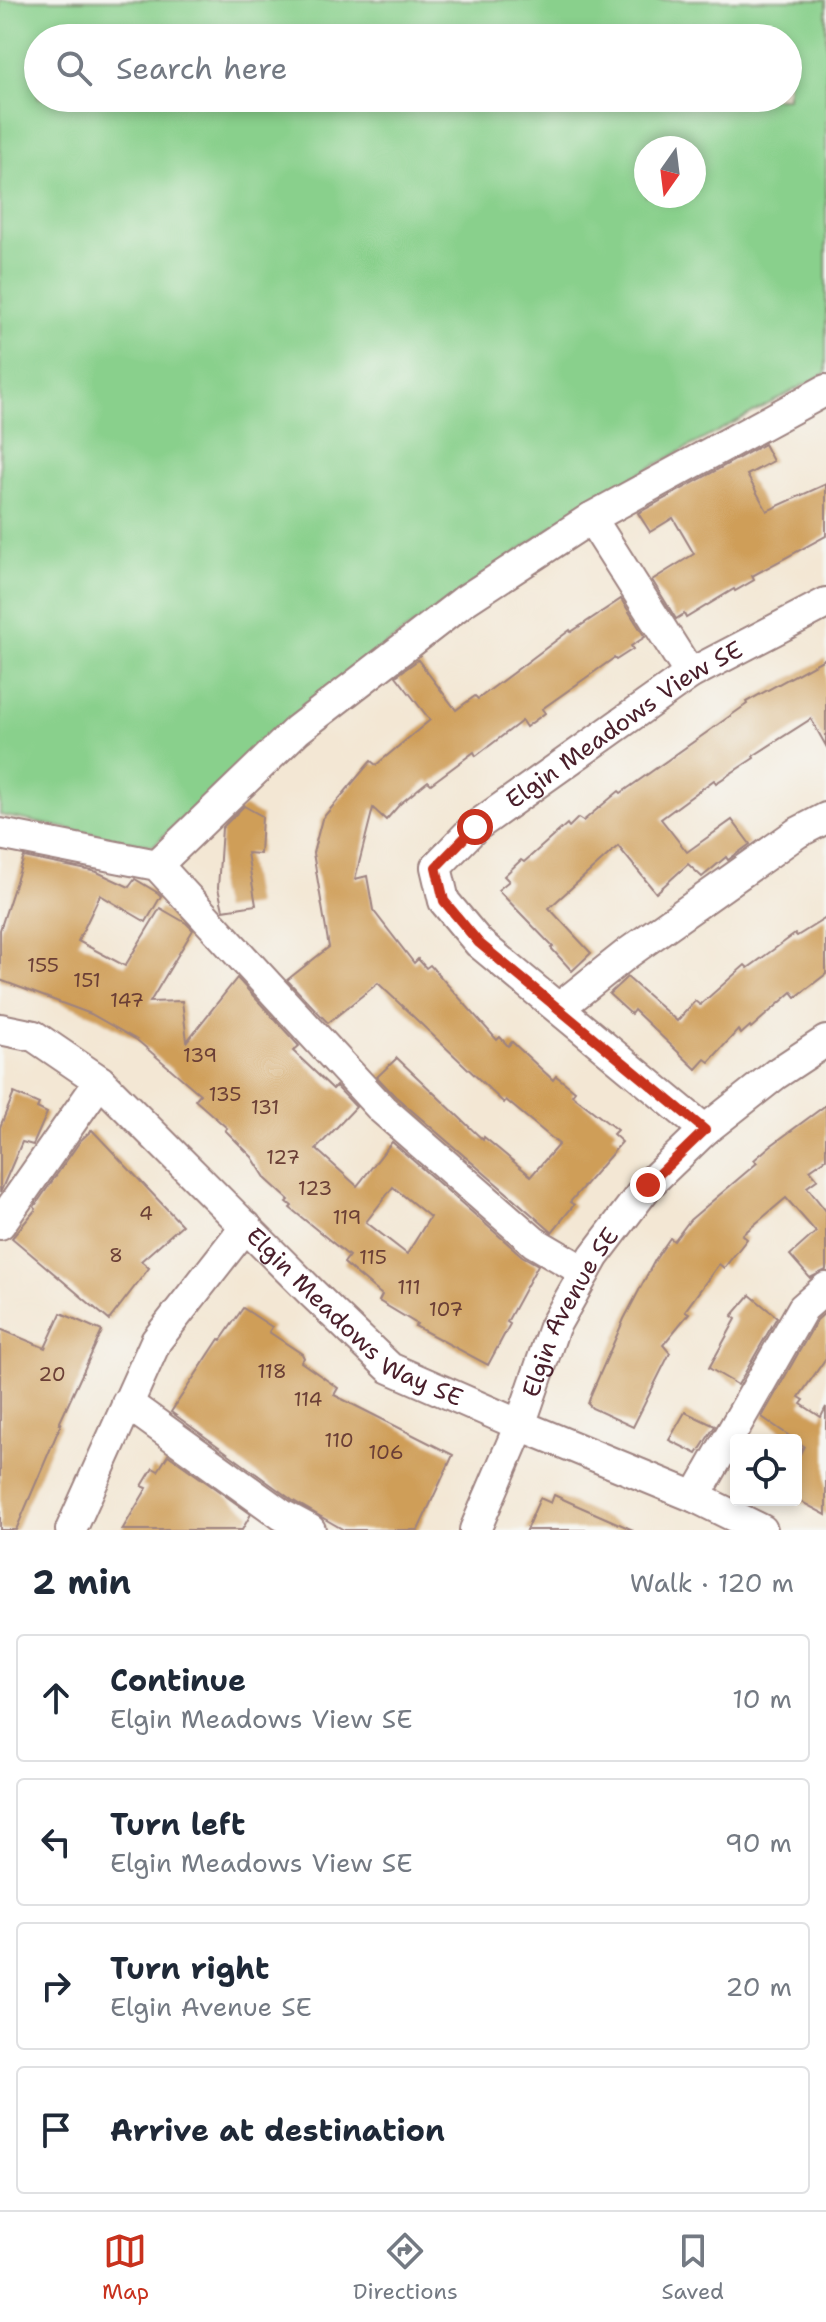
<!DOCTYPE html>
<meta charset="utf-8">
<style>
body{margin:0;font-family:"Shantell Sans",sans-serif;background:#f6f6f7;color:#1f2937}
.controls{position:absolute;right:24px;bottom:24px;display:grid;overflow:hidden;border-radius:8px;box-shadow:0 4px 12px #0003}
.controls button{width:72px;height:72px;display:grid;place-items:center;padding:0;border:0;border-bottom:2px solid #e0e1e3;background:#fff;color:#1f2937;font:40px sans-serif}
.compass{position:absolute;left:634px;top:136px;width:72px;height:72px;border-radius:50%;background:#fff;box-shadow:0 4px 12px #0003;rotate:194deg}
.stop{position:absolute;width:24px;height:24px;margin:-18px;border:6px solid #c8321e;border-radius:50%;background:#fff}
.stop.end{background:#c8321e;border-color:#fff;box-shadow:0 2px 8px #0008}
.list{margin:0;padding:0;list-style:none}
h2{display:flex;justify-content:space-between;align-items:center;height:104px;margin:0;padding:0 32px;font-size:34px}
h2 small{font-size:26px;font-weight:400;color:#747a83}
.list li{display:grid;grid-template-columns:52px 1fr auto;gap:24px;align-items:center;box-sizing:border-box;height:128px;margin:0 16px 16px;padding:0 16px;border:2px solid #e0e1e3;border-radius:8px}
.list b{display:block;font-size:30px;white-space:nowrap}
.list p{margin:0;font-size:26px;white-space:nowrap;color:#747a83}
.list em{font-size:26px;font-style:normal;color:#747a83}
.icon{flex:none;width:44px;height:44px;fill:none;stroke:currentColor;stroke-width:2;stroke-linecap:round;stroke-linejoin:round}
.map{position:relative;flex:none;width:826px;height:1530px;overflow:hidden}
.search{position:absolute;background:#fff;box-shadow:0 4px 12px #0003;left:24px;right:24px;top:24px;height:88px;display:flex;align-items:center;gap:20px;box-sizing:border-box;padding:0 28px;border-radius:44px;color:#747a83;font-size:30px}
.sheet{height:680px;background:#fff}
nav{display:flex;justify-content:space-around;align-items:center;box-sizing:border-box;height:112px;border-top:2px solid #e0e1e3;background:#fff;font-size:22px;color:#747a83}
nav a{display:grid;justify-items:center;gap:4px}
nav .on{color:#c8321e}
.map>svg:first-child{display:block}
.green{fill:#89d08c;stroke:#6a785c;stroke-width:2;fill-rule:evenodd}
.building{fill:#cf9e59;fill-rule:evenodd}
.lines{fill:none;stroke-linecap:round;stroke-linejoin:round}
.minor-casing{stroke:#9e8380;stroke-width:34}
.minor{stroke:#fff;stroke-width:30}
.route{stroke:#c8321e;stroke-width:10}
.labels{text-anchor:middle;dominant-baseline:central;stroke-width:7;stroke-linejoin:round;paint-order:stroke}
.number-label{font-size:20px;fill:#6b3f36}
.street-label{font-size:24px;fill:#4a1f2b;stroke:#f6f6f2}
</style>
<div class="map">
<svg width="826" height="1530" viewBox="0 0 826 1530">
<rect width="100%" height="100%" fill="#f6f6f2"/>
<filter id="ink" filterUnits="userSpaceOnUse"><feTurbulence type="fractalNoise" baseFrequency=".0125" numOctaves="2"/><feDisplacementMap in="SourceGraphic" scale="16" xChannelSelector="R" yChannelSelector="G"/><feConvolveMatrix kernelMatrix="1 2 1 2 8 2 1 2 1" color-interpolation-filters="sRGB"/></filter>
<filter id="wash" filterUnits="userSpaceOnUse"><feTurbulence type="fractalNoise" baseFrequency=".006" numOctaves="4" result="noise"/><feDisplacementMap in="SourceGraphic" scale="32" xChannelSelector="R" yChannelSelector="G"/><feGaussianBlur stdDeviation="1.8" result="paint"/><feColorMatrix in="noise" values="0 0 0 0 0 0 0 0 0 0 0 0 0 0 0 0 0 1.4 0 .05"/><feComposite in="paint" operator="in"/></filter>
<g filter="url(#wash)">
<rect width="100%" height="100%" fill="#f3e7d4"/>
<!-- green -->
<path class="green" d="M0,0H826V373L590,500L369,657L273,733L153,846L0,815ZM38,38H788V98H38ZM646,148H694V196H646Z"/>
<g id="blocks">
<!-- building -->
<g class="building">
<path d="M764,444L773,461L747,475L767,511L826,484V536L752,576L754,580L735,591L734,589L686,618L684,614L676,619L652,580L694,554L673,518L650,532L638,513Z"/>
<path d="M621,599L645,637L631,646L633,649L616,660L614,658L542,709L545,713L526,727L522,721L476,756L474,752L431,784L428,781L400,804L386,820L373,808L355,879L367,876L373,910L414,963L418,959L426,968L430,965L497,1040L500,1037L508,1046L512,1042L553,1080L556,1076L575,1091L572,1095L617,1130L613,1134L622,1142L570,1202L574,1205L552,1232L395,1096L377,1077L397,1058L483,1140L484,1137L531,1176L559,1144L506,1100L504,1103L378,983L328,1023L287,980L329,947L313,853L322,819L371,761L376,765L430,720L396,676L418,660L456,710L475,696L478,699L570,630L571,632Z"/>
<path d="M826,658V746L811,719L753,756L754,758L716,783L714,780L661,819L687,852L732,820L750,844L728,860L726,857L702,877L688,864L656,893L618,846L549,908L591,953L572,971L551,948L553,947L498,890L509,881L504,876L521,860L524,862L567,824L569,827L578,818L583,821L619,791L621,793L631,786L747,704L746,702Z"/>
<path d="M244,806L262,816L260,854L247,853L256,905L223,910L218,888L222,828Z"/>
<path d="M24,857L97,872L129,887L135,879L158,893L161,896L146,922L100,895L78,941L125,966L160,908L186,923L193,930L150,1002L182,1001L187,1041L237,978L299,1046L293,1051L333,1089L336,1086L356,1107L316,1149L357,1186L392,1142L522,1256L538,1265L507,1322L510,1324L488,1365L415,1326L417,1324L379,1301L382,1295L344,1263L349,1256L290,1208L292,1206L287,1202L289,1200L266,1179L252,1157L225,1130L227,1128L195,1100L200,1094L137,1040L91,1014L0,980V930ZM393,1187L430,1217L407,1254L366,1222Z"/>
<path d="M826,918V974L796,997L792,992L751,1028L750,1026L741,1034L738,1030L709,1062L705,1059L696,1069L634,1010L631,1014L609,994L627,977L677,1021L695,1001L700,1005L745,965L748,968L795,934L797,936Z"/>
<path d="M14,1093L39,1104L37,1108L47,1113L33,1145L22,1142L0,1193V1127Z"/>
<path d="M826,1105V1159L810,1170L818,1179L807,1187L826,1211V1270L810,1278L790,1255L816,1232L786,1198L742,1235L747,1239L724,1268L719,1264L685,1311L689,1313L663,1345L670,1353L633,1427L592,1408L588,1404L592,1392L624,1319L655,1260L670,1238L674,1241L690,1220L757,1163L754,1160L769,1147Z"/>
<path d="M92,1130L182,1225L141,1261L149,1268L109,1320L12,1238L36,1209L34,1207L81,1140Z"/>
<path d="M750,1295L777,1317L738,1385L709,1368L736,1319L732,1316Z"/>
<path d="M243,1308L272,1327L269,1332L302,1354L304,1358L301,1362L338,1388L334,1395L453,1455L418,1530H344L292,1500L171,1412L219,1339L221,1340Z"/>
<path d="M826,1312V1358L799,1397L804,1400L801,1404L821,1417L826,1407V1515L796,1499V1462L804,1446L762,1417L817,1320Z"/>
<path d="M61,1313L102,1331L59,1424H61L16,1530H0V1329L45,1348Z"/>
<path d="M685,1412L715,1426L697,1454L669,1440Z"/>
<path d="M168,1455L251,1514L242,1530H122L147,1488L142,1486L153,1468L158,1471Z"/>
<path d="M554,1495L576,1505L633,1530H526L540,1498L551,1503Z"/>
</g>
</g>
</g>
<g filter="url(#ink)">
<use href="#blocks" fill-opacity="0" stroke="#9e8380" stroke-width="2"/>
<g class="lines">
<!-- minor casing -->
<g class="minor-casing">
<g id="minor">
<path d="M591,518L690,674"/>
<path d="M0,834L157,865L382,1109L534,1242L585,1272"/>
<path d="M157,865L297,730L464,601L591,518L826,390"/>
<path d="M560,1007L628,953L797,833L826,818"/>
<path id="s1" d="M0,1029L34,1036L100,1081L312,1293L390,1368L520,1425L695,1497L762,1530"/>
<path id="s2" d="M705,1130L479,943L444,901L436,867L475,827L690,674L826,603"/>
<path d="M0,1224L100,1081"/>
<path d="M127,1403L282,1515L310,1530"/>
<path d="M695,1497L803,1308L826,1288"/>
<path d="M71,1530L156,1341L246,1226"/>
<path id="s3" d="M475,1530L520,1425L554,1327L594,1256L648,1185L705,1130L776,1074L826,1041"/>
</g>
</g>
<!-- minor -->
<use href="#minor" class="minor"/>
</g>
</g>
<g class="lines" filter="url(#ink)">
<!-- route -->
<path class="route" d="M475,827L436,867L444,901L479,943L705,1130L648,1185"/>
</g>
<g class="labels">
<!-- number labels -->
<g class="number-label">
<text x="43" y="965">155</text>
<text x="87" y="980">151</text>
<text x="127" y="1000">147</text>
<text x="200" y="1055">139</text>
<text x="225" y="1094">135</text>
<text x="265" y="1107">131</text>
<text x="283" y="1157">127</text>
<text x="315" y="1188">123</text>
<text x="146" y="1213">4</text>
<text x="347" y="1217">119</text>
<text x="116" y="1255">8</text>
<text x="373" y="1257">115</text>
<text x="409" y="1287">111</text>
<text x="446" y="1309">107</text>
<text x="272" y="1371">118</text>
<text x="52" y="1374">20</text>
<text x="308" y="1399">114</text>
<text x="339" y="1440">110</text>
<text x="386" y="1452">106</text>
</g>
<!-- street labels -->
<g class="street-label">
<text stroke="none"><textPath href="#s2" startOffset="620">Elgin Meadows View SE</textPath></text>
<text stroke="none"><textPath href="#s1" startOffset="464">Elgin Meadows Way SE</textPath></text>
<text stroke="none"><textPath href="#s3" startOffset="238">Elgin Avenue SE</textPath></text>
</g>
</g>
</svg>
<div class="controls">
<button><svg class="icon" aria-label="locate" viewBox="0 0 24 24"><circle cx="12" cy="12" r="6"/><path d="M12 2v4M12 18v4M2 12h4M18 12h4"/></svg></button>
</div>
<svg class="compass" viewBox="-18 -18 36 36"><path d="M0-13l5 13h-10z" fill="#e53935"/><path d="M0 13l5-13h-10z" fill="#747a83"/></svg>
<div class="stop" style="left:475px;top:827px"></div>
<div class="stop end" style="left:648px;top:1185px"></div>
<div class="search"><svg class="icon" aria-label="search" viewBox="0 0 24 24"><circle cx="10" cy="10" r="6"/><path d="M15 15l6 6"/></svg>Search here</div>
</div>
<section class="sheet">
<h2>2 min<small>Walk · 120 m</small></h2>
<ul class="list">
<li><svg class="icon" aria-label="ahead" viewBox="0 0 24 24"><path d="M12 20V5M6 11l6-6 6 6"/></svg><div><b>Continue</b><p>Elgin Meadows View SE</p></div><em>10 m</em></li>
<li><svg class="icon" aria-label="left" viewBox="0 0 24 24"><path d="M17 20v-9H6M10 6l-5 5 5 5"/></svg><div><b>Turn left</b><p>Elgin Meadows View SE</p></div><em>90 m</em></li>
<li><svg class="icon" aria-label="right" viewBox="0 0 24 24"><path d="M7 20v-9h11M14 6l5 5-5 5"/></svg><div><b>Turn right</b><p>Elgin Avenue SE</p></div><em>20 m</em></li>
<li><svg class="icon" aria-label="arrive" viewBox="0 0 24 24"><path d="M6 21V4h12l-3 4 3 4H6"/></svg><div><b>Arrive at destination</b></div></li>
</ul>
</section>
<nav>
<a class="on"><svg class="icon" aria-label="map" viewBox="0 0 24 24"><path d="M3 6l6-2 6 2 6-2v14l-6 2-6-2-6 2zM9 4v14M15 6v14"/></svg>Map</a>
<a><svg class="icon" aria-label="directions" viewBox="0 0 24 24"><path d="M12 3l9 9-9 9-9-9zM9 14v-3h6M13 9l2 2-2 2"/></svg>Directions</a>
<a><svg class="icon" aria-label="saved" viewBox="0 0 24 24"><path d="M7 4h10v16l-5-4-5 4z"/></svg>Saved</a>
</nav>
